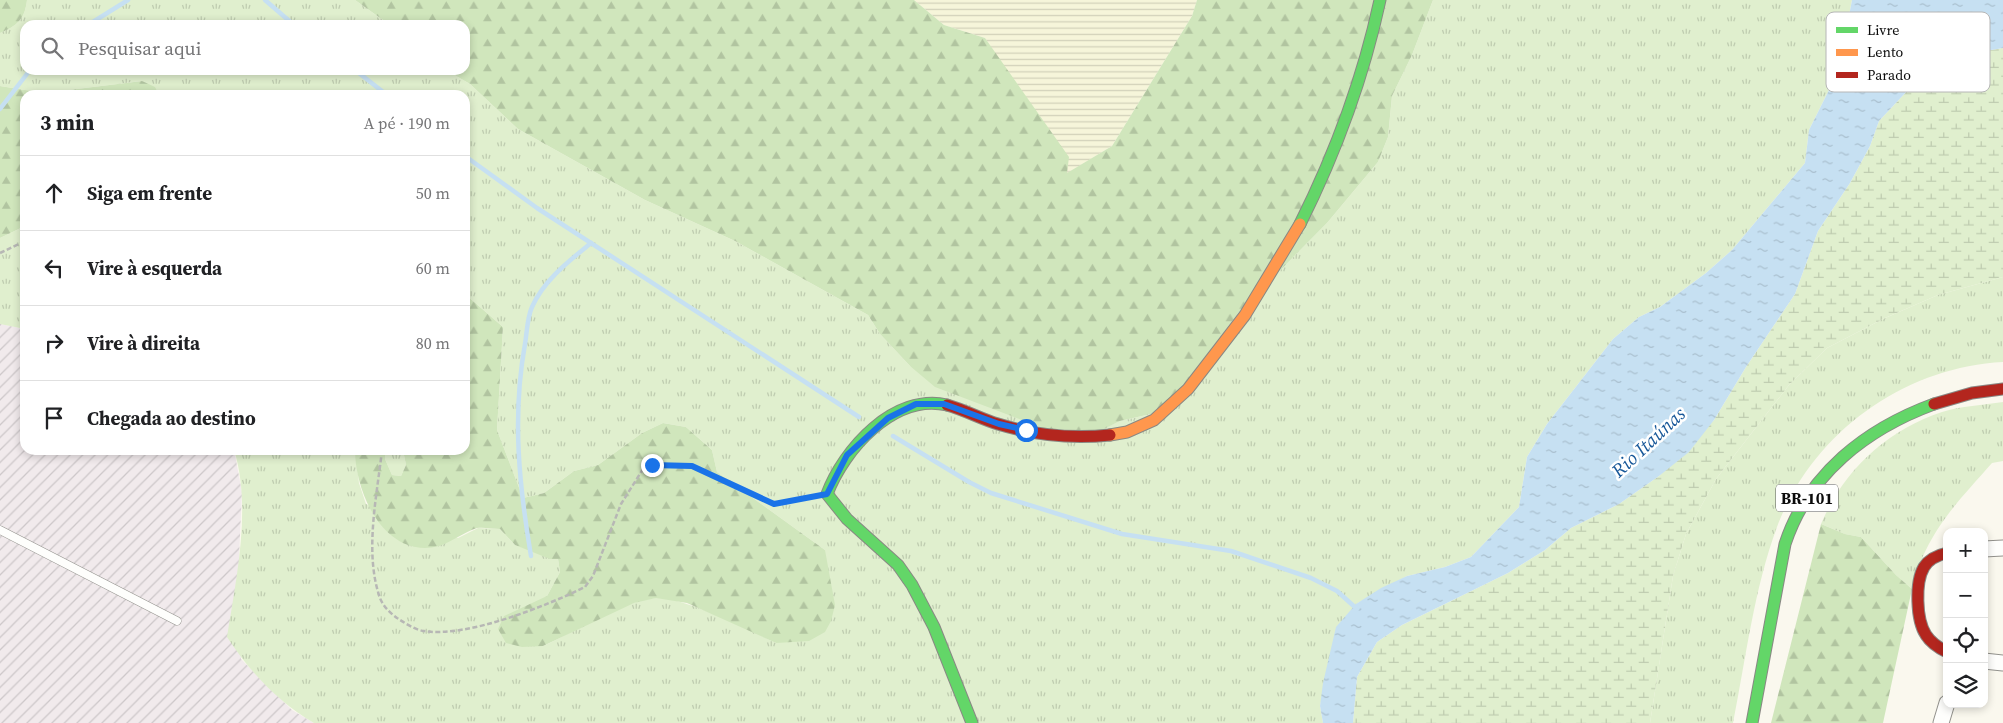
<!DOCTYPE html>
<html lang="pt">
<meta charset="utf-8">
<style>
body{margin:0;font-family:"Source Serif 4",serif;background:#f6f6f6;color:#202124}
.controls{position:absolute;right:15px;bottom:15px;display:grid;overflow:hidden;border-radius:10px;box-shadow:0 2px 8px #0003}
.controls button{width:45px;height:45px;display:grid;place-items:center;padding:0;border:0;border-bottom:1px solid #e0e0e0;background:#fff;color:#202124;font:25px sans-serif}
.stop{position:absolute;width:15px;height:15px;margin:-11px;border:4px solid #1a73e8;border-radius:50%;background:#fff}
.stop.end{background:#1a73e8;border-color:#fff;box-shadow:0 1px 5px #0008}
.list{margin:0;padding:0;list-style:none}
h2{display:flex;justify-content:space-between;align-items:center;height:65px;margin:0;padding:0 20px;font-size:21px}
h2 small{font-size:16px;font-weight:400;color:#757577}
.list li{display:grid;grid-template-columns:32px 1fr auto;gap:15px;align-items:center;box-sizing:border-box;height:75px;padding:0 20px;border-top:1px solid #e0e0e0}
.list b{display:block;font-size:19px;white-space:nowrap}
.list em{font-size:16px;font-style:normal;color:#757577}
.icon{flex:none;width:28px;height:28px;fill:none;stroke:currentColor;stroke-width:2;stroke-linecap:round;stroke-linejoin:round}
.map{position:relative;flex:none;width:2003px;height:723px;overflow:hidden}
.search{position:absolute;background:#fff;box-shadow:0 2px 8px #0003;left:20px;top:20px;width:450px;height:55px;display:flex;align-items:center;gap:12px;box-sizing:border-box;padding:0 18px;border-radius:15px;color:#757577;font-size:19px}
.panel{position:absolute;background:#fff;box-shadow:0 2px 8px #0003;left:20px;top:90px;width:450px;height:365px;border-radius:15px}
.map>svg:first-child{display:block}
.industrial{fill:url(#industrial-furrows)}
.farmland{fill:url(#farmland-rules)}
.grass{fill:url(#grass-tufts)}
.forest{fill:url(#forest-firs)}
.wetland{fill:url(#wetland-marsh)}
.water{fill:url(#water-ripples)}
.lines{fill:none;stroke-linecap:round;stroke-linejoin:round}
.stream{stroke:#c6e0f2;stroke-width:4.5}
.lane-casing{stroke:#93928d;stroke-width:9}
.street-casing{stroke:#93928d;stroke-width:17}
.fast-casing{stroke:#898884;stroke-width:13}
.slow-casing{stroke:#898884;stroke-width:13}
.jam-casing{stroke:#898884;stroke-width:13}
.path{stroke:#b7b7b5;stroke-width:2.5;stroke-dasharray:5 2.5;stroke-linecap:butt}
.lane{stroke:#fefefc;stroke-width:8}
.street{stroke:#fefefc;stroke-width:15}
.fast{stroke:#63d668;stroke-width:11}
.slow{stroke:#ff974d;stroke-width:11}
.jam{stroke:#b3261e;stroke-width:11}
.route{stroke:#1a73e8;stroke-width:6}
.labels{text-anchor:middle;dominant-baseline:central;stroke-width:5;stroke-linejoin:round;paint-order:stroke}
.shield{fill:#fff;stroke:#545454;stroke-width:1}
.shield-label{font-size:16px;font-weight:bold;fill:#0b0b0b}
.water-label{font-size:19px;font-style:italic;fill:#185899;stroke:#fff}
.key{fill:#fff;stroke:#b6b6b6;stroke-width:1}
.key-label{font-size:14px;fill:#0b0b0b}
</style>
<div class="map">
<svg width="2003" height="723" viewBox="0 0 2003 723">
<defs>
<pattern id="industrial-furrows" width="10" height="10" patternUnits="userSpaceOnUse" patternTransform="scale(1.25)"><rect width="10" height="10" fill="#f1eaec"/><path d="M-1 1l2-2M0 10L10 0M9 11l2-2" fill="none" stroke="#cdc7c9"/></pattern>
<pattern id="farmland-rules" width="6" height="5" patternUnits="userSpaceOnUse" patternTransform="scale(1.25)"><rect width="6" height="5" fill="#f6f5da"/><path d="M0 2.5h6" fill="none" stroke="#d2d1ba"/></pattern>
<pattern id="grass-tufts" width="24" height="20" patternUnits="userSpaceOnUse" patternTransform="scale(1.25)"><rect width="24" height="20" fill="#e0efce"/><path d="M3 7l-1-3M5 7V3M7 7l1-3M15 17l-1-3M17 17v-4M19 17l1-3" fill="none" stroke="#bfccb0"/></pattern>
<pattern id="forest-firs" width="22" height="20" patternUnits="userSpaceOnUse" patternTransform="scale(1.25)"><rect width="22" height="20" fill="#d0e6bc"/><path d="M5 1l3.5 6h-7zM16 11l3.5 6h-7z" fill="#b1c4a0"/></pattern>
<pattern id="wetland-marsh" width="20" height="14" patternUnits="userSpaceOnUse" patternTransform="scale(1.25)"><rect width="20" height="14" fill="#e0efce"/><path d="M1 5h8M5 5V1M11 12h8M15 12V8" fill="none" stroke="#bfccb0"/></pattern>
<pattern id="water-ripples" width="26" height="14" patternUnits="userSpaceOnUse" patternTransform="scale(1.25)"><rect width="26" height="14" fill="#c6e0f2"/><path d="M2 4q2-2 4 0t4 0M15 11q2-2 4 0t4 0" fill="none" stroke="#a9bfce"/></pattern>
</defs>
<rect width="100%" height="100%" fill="#faf8ee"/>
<!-- industrial -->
<path class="industrial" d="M0,324L25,329V450H234L242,492L239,558L241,659L292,710L314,723H0Z"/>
<!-- farmland -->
<path class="farmland" d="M914,0H1197L1192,16L1112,146L1066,174L985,38L944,25Z"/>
<!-- grass -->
<g class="grass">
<path d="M27,0H355L390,25H25V70H446L470,84L518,129L645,200L735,241L868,315L880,334L910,366L1099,431L1120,421L1164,411L1239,312L1327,223L1378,162L1388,137L1392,96L1412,55L1433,0H1852L1838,72L1809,130L1805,163L1732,250L1706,273L1660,307L1639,317L1613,339L1547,424L1527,457L1519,507L1471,557L1445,567L1407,576L1356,604L1329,661L1320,706L1323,723H314C279,703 249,671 227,637C236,579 252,507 234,450H355L359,483L366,504L458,538L478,528L500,529L515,545L558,559L560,572L547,596L543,646C575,632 623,601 655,598C683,596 749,630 776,643L825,550L717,472L712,450L686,427L663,423L642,433L598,465L574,471L544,493L523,498L497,430L503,327L465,294V95H159L142,81L44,93L0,86V33C17,26 25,19 27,0Z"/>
<path d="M25,226V329L0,324V238Z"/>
<path d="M2003,277V362C1904,367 1812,433 1777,527C1754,589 1746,658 1733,723H1650L1673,576L1686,534L1716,479L1789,385L1827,348L1885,318L1938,295Z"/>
<path d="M2003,402V461L1992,463C1955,505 1926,533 1912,589L1896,575L1861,537L1845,534L1821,524C1843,471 1887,430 1942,412C1961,406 1983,405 2003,402Z"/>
<path d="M385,450H403L406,465L401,476L392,475L385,459Z"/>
</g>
<!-- forest -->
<g class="forest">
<path d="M0,0H27C25,19 17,26 0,33Z"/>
<path d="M355,0H914L944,25L985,38L1069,157L1067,173L1112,146L1192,16L1197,0H1433L1412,55L1392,96L1388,137L1378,162L1327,223L1239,312L1164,411L1120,421L1100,431L1046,429L935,387L910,366L880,334L868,315L735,241L645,200L518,129L470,84L446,70H465V25H390Z"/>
<path d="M142,81L155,87L159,95H25V226L0,238V86L44,93Z"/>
<path d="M465,294L503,327L497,430L523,498L544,493L574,471L598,465L642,433L663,423L686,427L712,450L717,472L825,550L835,605L831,621L825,632L809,641L776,643L687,603L656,598L634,603L543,646L522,647L506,643L498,629L504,616L547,596L560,572L558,559H550L515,545L500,529C493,529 484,527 477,528C464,532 452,542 439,546C385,560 355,493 355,450H385V459L392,475L401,476L406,465L403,450H465Z"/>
<path d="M1821,524L1845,534L1861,537L1896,575L1912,589L1883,723H1771Z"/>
</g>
<!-- wetland -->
<path class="wetland" d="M2003,48V277L1938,295L1885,318L1827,348L1789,385L1716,479L1686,534L1673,576L1650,723H1353L1357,677L1377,642L1402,625L1508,573L1545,550L1571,528L1619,504L1659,476L1714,420L1746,367L1795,294L1818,231L1850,183L1870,146L1879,121L1908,90L1929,72L1956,56Z"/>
<!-- water -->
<path class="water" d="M1852,0H2003V48L1956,56L1929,72L1908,90L1879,121L1870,146L1850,183L1818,231L1795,294L1746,367L1714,420L1689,452L1659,476L1619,504L1571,528L1545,550L1508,573L1402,625L1377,642L1357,677L1353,723H1323L1320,706L1323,683L1336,627L1356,604L1381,588L1407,576L1445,567L1471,557L1519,507L1527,457L1547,424L1613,339L1639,317L1660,307L1706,273L1732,250L1805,163L1809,130L1838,72Z"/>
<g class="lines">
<!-- stream -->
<g class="stream">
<path d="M265,0L294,25"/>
<path d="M88,25L128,0"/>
<path d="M355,70L387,95"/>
<path d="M0,109L30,70"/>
<path d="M465,156L537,208L859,417"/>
<path d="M893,436L969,482L991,493L1122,534L1231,551L1311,578L1337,591L1357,609"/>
<path d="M531,556C519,485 512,416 525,344C527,333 527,318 532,307C544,280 569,261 591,243"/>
</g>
<!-- lane casing -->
<g class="lane-casing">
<path id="lane" d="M0,530L177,621"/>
</g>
<!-- street casing -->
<g class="street-casing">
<g id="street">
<path d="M1984,549L2003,548"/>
<path d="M1984,661L2003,663"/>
<path d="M1941,723L1947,703"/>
</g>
</g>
<!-- fast casing -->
<g class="fast-casing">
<g id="fast">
<path d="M1300,224C1336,152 1363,79 1380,0"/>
<path d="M947,405C894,393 844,449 827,494L847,519L898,565L912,585L934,627L972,723"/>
<path d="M1752,723L1785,544C1808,474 1866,429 1934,404"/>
</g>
</g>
<!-- slow casing -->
<g class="slow-casing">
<path id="slow" d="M1110,435L1127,432L1154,420L1188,389L1245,315L1300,224"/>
</g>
<!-- jam casing -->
<g class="jam-casing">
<g id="jam">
<path d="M1934,404L1972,393L2003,389"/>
<path d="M947,405C965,410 981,419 998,424C1034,435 1073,439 1110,435"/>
<path d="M1947,553C1938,555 1929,559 1924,567C1915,582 1916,620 1926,635C1931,643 1939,648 1947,652"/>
</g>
</g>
<!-- path -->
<g class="path">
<path d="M0,253L25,241"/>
<path d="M382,450C377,496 364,553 380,598C383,606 390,613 397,618C405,623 415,630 424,631C467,638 546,606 585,587L593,576L621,504L643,469L652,465L692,466L773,503L810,497"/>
</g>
<!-- lane -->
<use href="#lane" class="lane"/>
<!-- street -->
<use href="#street" class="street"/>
<!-- fast -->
<use href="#fast" class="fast"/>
<!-- slow -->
<use href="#slow" class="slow"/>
<!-- jam -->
<use href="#jam" class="jam"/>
</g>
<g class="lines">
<!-- route -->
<path class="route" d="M652,465L692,466L774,504L827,494L847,455L888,418L916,404H944L999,424L1026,430"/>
</g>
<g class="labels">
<!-- shield labels -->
<rect class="shield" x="1776" y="484.5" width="62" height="27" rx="4"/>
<g class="shield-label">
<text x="1807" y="498">BR-101</text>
</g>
<!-- water labels -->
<g class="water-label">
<text transform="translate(1648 442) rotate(-43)">Rio Itaúnas</text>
</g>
</g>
<!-- legend -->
<rect x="1826" y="12" width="164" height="80" rx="8" class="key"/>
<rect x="1836" y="27" width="22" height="6" fill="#63d668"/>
<rect x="1836" y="49" width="22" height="7" fill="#ff974d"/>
<rect x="1836" y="72" width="22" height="6" fill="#b3261e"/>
<g class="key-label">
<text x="1867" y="35">Livre</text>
<text x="1867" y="57">Lento</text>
<text x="1867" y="80">Parado</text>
</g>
</svg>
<div class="controls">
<button>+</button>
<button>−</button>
<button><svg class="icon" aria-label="locate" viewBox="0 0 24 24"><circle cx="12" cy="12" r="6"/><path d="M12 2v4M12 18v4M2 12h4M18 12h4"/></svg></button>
<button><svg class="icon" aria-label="layers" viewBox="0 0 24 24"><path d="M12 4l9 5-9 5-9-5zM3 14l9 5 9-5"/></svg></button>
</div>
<div class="stop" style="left:1026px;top:430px"></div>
<div class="stop end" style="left:652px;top:465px"></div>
<div class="search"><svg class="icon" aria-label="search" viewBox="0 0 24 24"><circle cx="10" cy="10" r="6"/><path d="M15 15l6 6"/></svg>Pesquisar aqui</div>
<section class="panel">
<h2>3 min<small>A pé · 190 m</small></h2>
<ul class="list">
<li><svg class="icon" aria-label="ahead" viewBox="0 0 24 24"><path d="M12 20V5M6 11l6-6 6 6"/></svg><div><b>Siga em frente</b></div><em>50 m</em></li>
<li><svg class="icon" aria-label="left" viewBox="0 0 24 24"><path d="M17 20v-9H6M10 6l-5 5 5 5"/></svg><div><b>Vire à esquerda</b></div><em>60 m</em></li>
<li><svg class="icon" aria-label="right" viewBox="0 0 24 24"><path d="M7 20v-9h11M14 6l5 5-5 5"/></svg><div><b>Vire à direita</b></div><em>80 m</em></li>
<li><svg class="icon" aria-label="arrive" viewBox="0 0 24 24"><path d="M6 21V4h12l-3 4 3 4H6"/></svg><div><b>Chegada ao destino</b></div></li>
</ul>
</section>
</div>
